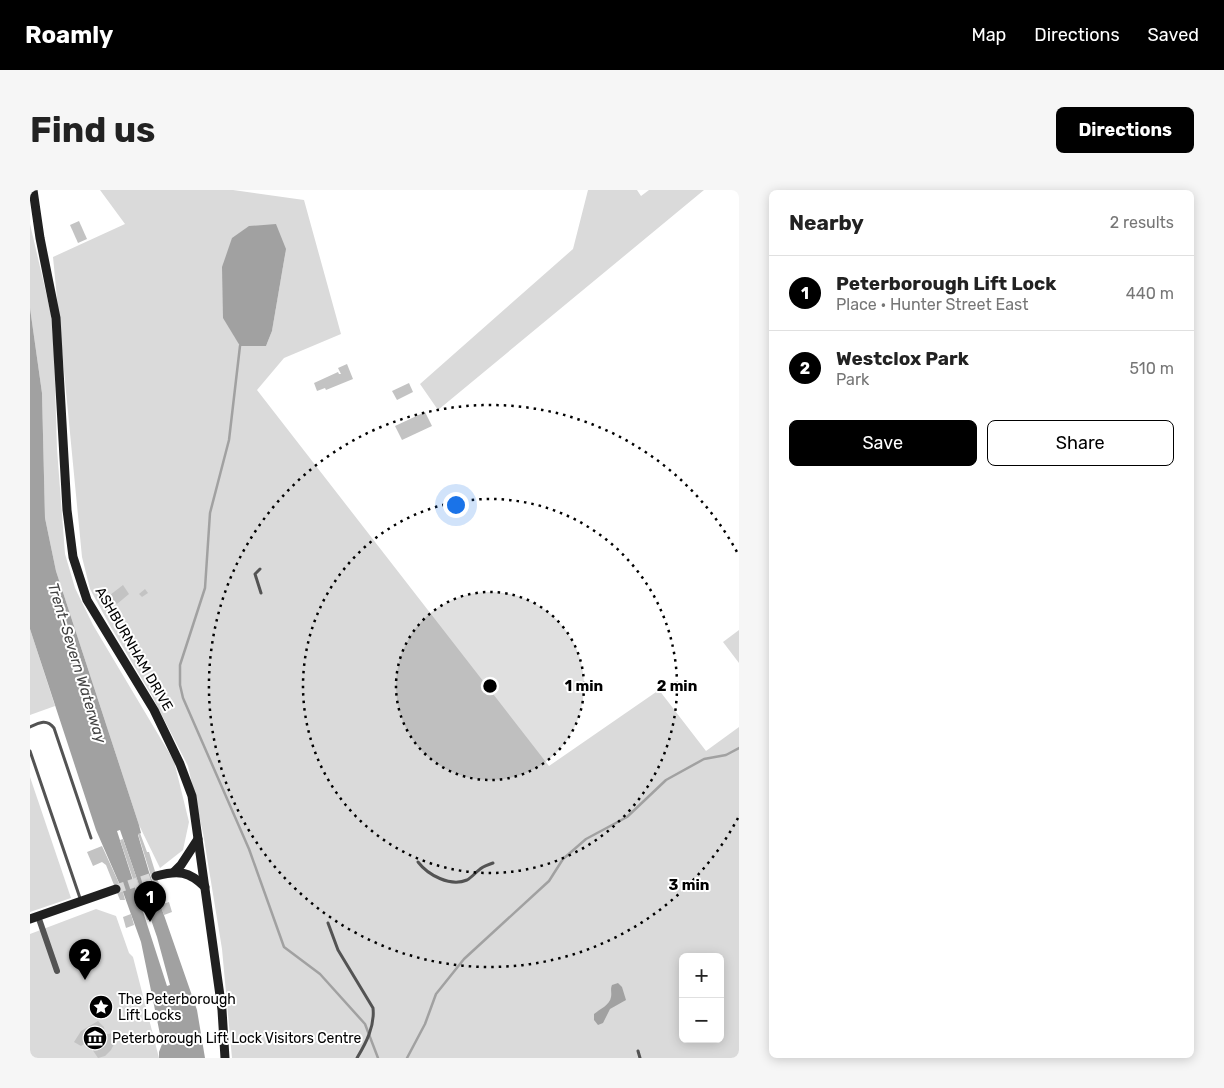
<!DOCTYPE html>
<meta charset="utf-8">
<style>
body{margin:0;font-family:Rubik,sans-serif;background:#f6f6f6;color:#222}
.controls{position:absolute;right:15px;bottom:15px;display:grid;overflow:hidden;border-radius:8px;box-shadow:0 2px 12px #0003}
.controls button{width:45px;height:45px;display:grid;place-items:center;padding:0;border:0;border-bottom:1px solid #e0e0e0;background:#fff;color:#222;font:25px sans-serif}
.you{position:absolute;left:425px;top:314px;width:18px;height:18px;margin:-12px;border:4px solid #fff;border-radius:50%;background:#1a73e8;box-shadow:0 0 0 8px #1a73e833}
.badge{display:grid;place-items:center;width:32px;height:32px;border-radius:50%;background:#000;color:#fff;font-size:16px;font-weight:700}
.pin{position:absolute;translate:-50% -41px;filter:drop-shadow(0 1px 2px #0008)}
.pin::after{content:'';position:absolute;top:26px;width:18px;height:15px;background:inherit;clip-path:polygon(0 0,100% 0,50% 100%)}
.list{margin:0;padding:0;list-style:none}
h2{display:flex;justify-content:space-between;align-items:center;height:65px;margin:0;padding:0 20px;font-size:21px}
h2 small{font-size:16px;font-weight:400;color:#767676}
.list li{display:grid;grid-template-columns:32px 1fr auto;gap:15px;align-items:center;box-sizing:border-box;height:75px;padding:0 20px;border-top:1px solid #e0e0e0}
.list b{display:block;font-size:19px;white-space:nowrap}
.list p{margin:0;font-size:16px;white-space:nowrap;color:#767676}
.list em{font-size:16px;font-style:normal;color:#767676}
.actions{display:flex;gap:10px;padding:15px 20px}
.actions a{flex:1;padding:11px 0;border:1px solid #000;border-radius:8px;text-align:center;font-size:18px;color:#000}
.actions .main{background:#000;color:#fff}
.map{position:relative;flex:none;width:709px;height:868px;overflow:hidden;border-radius:8px}
header{display:flex;align-items:center;gap:30px;box-sizing:border-box;height:70px;padding:0 25px;background:#000;color:#fff}
header strong{font-size:24px}
nav{display:flex;gap:28px;margin-inline-start:auto;font-size:18px}
.intro{display:flex;align-items:center;justify-content:space-between;box-sizing:border-box;height:120px;padding:0 30px}
h1{margin:0;font-size:35px}
.button{padding:12px 22px;border-radius:8px;background:#000;color:#fff;font-size:18px;font-weight:700}
main{display:flex;gap:30px;padding:0 30px}
aside{flex:1;background:#fff;border-radius:8px;box-shadow:0 2px 12px #0003}
.map>svg:first-child{display:block}
.green{fill:#dadada;fill-rule:evenodd}
.water{fill:#a1a1a1;fill-rule:evenodd}
.lines{fill:none;stroke-linecap:round;stroke-linejoin:round}
.stream{stroke:#a1a1a1;stroke-width:2.5}
.building{fill:#c3c3c3}
.secondary-tunnel{stroke:#d9d9d9;stroke-width:9;stroke-dasharray:9 4.5;stroke-linecap:butt}
.lane{stroke:#535353;stroke-width:3}
.street{stroke:#535353;stroke-width:6}
.secondary{stroke:#202020;stroke-width:9}
.ring{fill:none;stroke:#000;stroke-width:2.5;stroke-dasharray:2.5 5}
.labels{text-anchor:middle;dominant-baseline:central;stroke-width:4;stroke-linejoin:round;paint-order:stroke}
.street-label{font-size:14px;fill:#000;stroke:#fff}
.poi-label{font-size:14px;fill:#000;stroke:#fff;text-anchor:start}
.water-label{font-size:15px;font-style:italic;fill:#424242;stroke:#fff}
.centre{fill:#000;stroke:#fff;stroke-width:2.5}
.ring-label{font-size:15px;text-anchor:middle;font-weight:bold;fill:#000;stroke:#fff;stroke-width:4;stroke-linejoin:round;paint-order:stroke}
</style>
<header>
<strong>Roamly</strong>
<nav><a>Map</a><a>Directions</a><a>Saved</a></nav>
</header>
<div class="intro"><h1>Find us</h1><a class="button">Directions</a></div>
<main>
<div class="map">
<svg width="709" height="868" viewBox="0 0 709 868">
<rect width="100%" height="100%" fill="#fff"/>
<!-- green -->
<g class="green">
<path d="M70,0H203L274,10L311,144L254,168L227,200L519,576L629,500L676,561L709,537V868H202L192,759L173,643L158,576L122,506L79,434L60,399L52,367L23,67L95,34ZM256,59L242,141L236,156ZM653,767H690V849H653Z"/>
<path d="M558,0H607L611,6L619,0H674L408,220L390,194L543,59Z"/>
<path d="M0,34L21,124L24,162L27,259L35,364L45,398L63,435L144,571L159,632L153,660L130,678L109,635L26,381L15,328L12,203L0,118Z"/>
<path d="M0,439L25,516L0,525Z"/>
<path d="M709,440V473L693,452Z"/>
<path d="M0,587L41,708L0,722Z"/>
<path d="M66,719L86,726L99,763L103,767L129,868H0V744Z"/>
</g>
<!-- water -->
<g class="water">
<path d="M246,34L256,59L242,141L236,156H210L193,128L192,77L202,48L219,36Z"/>
<path d="M0,118L12,203L15,328L26,381L109,635L111,643L108,645L119,682L167,820L175,868H129V862L132,854L111,752L93,702L66,640L0,439ZM90,640L127,747L140,795L137,796L87,641Z"/>
<path d="M588,793L592,797L596,810L580,819L573,833L568,835L564,830V824C570,819 580,815 581,807C582,802 580,800 582,795Z"/>
</g>
<g class="lines">
<!-- stream -->
<g class="stream">
<path d="M210,156L199,250L180,323L175,398L150,475V495L153,508L219,659L254,757L290,784L335,834L348,868"/>
<path d="M377,868L395,834L406,804L434,769L519,691L533,669L556,649L597,627L636,590L674,569L696,565L709,558"/>
</g>
</g>
<!-- building -->
<g class="building">
<path d="M49,31L57,49L48,53L40,35Z"/>
<path d="M317,174L323,189L296,200L295,198L287,201L284,193L308,182L309,184H311L308,178Z"/>
<path d="M379,193L383,202L367,210L362,201Z"/>
<path d="M395,222L402,236L372,250L365,236Z"/>
<path d="M93,395L99,404L87,414L84,411L82,412L80,409L82,408L80,405Z"/>
<path d="M115,399L118,403L112,407L109,404Z"/>
<path d="M110,643L117,662H119L129,694V698L125,699L108,644Z"/>
<path d="M93,649L113,706L109,707L90,650Z"/>
<path d="M72,656L93,702L95,710H90L76,675L72,672L63,676L57,662Z"/>
<path d="M139,712L142,722L134,725L130,715Z"/>
<path d="M118,719L121,729L117,730L114,720Z"/>
<path d="M101,724L104,735L96,738L93,727Z"/>
<path d="M68,831L74,837L75,845L82,843L85,852L81,860L75,866L68,868L60,856L54,854L51,856L44,852L51,841Z"/>
</g>
<g class="lines">
<!-- secondary-tunnel -->
<path class="secondary-tunnel" d="M86,699L126,686"/>
<!-- lane -->
<g class="lane">
<path d="M230,379L225,384L231,403"/>
<path d="M0,537C10,532 17,529 24,538L61,648"/>
<path d="M0,561L51,711"/>
<path d="M388,672C398,685 420,697 437,690C441,688 445,683 449,680C453,676 458,675 463,673"/>
<path d="M298,733L308,760L343,818C345,836 336,853 327,868"/>
<path d="M608,861L610,868"/>
</g>
<!-- street -->
<path class="street" d="M8,726L27,781"/>
<!-- secondary -->
<g class="secondary">
<path d="M3,0L10,48L26,128L37,320L43,367L57,410L124,520L150,574L162,606L192,820L195,868"/>
<path d="M144,682L151,675L168,649"/>
<path d="M126,686C148,680 159,681 175,697"/>
<path d="M0,729L86,699"/>
</g>
</g>
<!-- distance rings -->
<circle cx="460" cy="496" r="94" fill="#000" fill-opacity=".12"/>
<g class="ring">
<circle cx="460" cy="496" r="94"/>
<circle cx="460" cy="496" r="187"/>
<path d="M708 628A281 281 0 1 1 708 364"/>
</g>
<!-- icons -->
<defs>
<g id="sight-disc" transform="scale(1.25)"><circle r="9.5" fill="#000" stroke="#fff"/><path d="M0-6L1.8-2.2L6-1.7L2.9 1.2L3.7 5.4L0 3.3L-3.7 5.4L-2.9 1.2L-6-1.7L-1.8-2.2Z" fill="#fff"/></g>
<g id="museum-disc" transform="scale(1.25)"><circle r="9.5" fill="#000" stroke="#fff"/><path d="M0-6L6-3V-2H-6V-3ZM-5-1h2V3h-2ZM-1-1h2V3h-2ZM3-1h2V3H3ZM-6 4H6V6H-6Z" fill="#fff"/></g>
</defs>
<g fill-rule="evenodd">
<use href="#sight-disc" x="71" y="817"/>
<use href="#museum-disc" x="65" y="848"/>
</g>
<g class="labels">
<!-- street labels -->
<g class="street-label">
<text transform="translate(104 459) rotate(60)">ASHBURNHAM DRIVE</text>
</g>
<!-- poi labels -->
<g class="poi-label">
<text x="88" y="809">The Peterborough<tspan x="88" dy="16">Lift Locks</tspan></text>
<text x="82" y="848">Peterborough Lift Lock Visitors Centre</text>
</g>
<!-- water labels -->
<g class="water-label">
<text transform="translate(47 473) rotate(73)">Trent–Severn Waterway</text>
</g>
</g>
<circle cx="460" cy="496" r="8" class="centre"/>
<g class="ring-label">
<text x="554" y="501">1 min</text>
<text x="647" y="501">2 min</text>
<text x="659" y="700">3 min</text>
</g>
</svg>
<div class="controls">
<button>+</button>
<button>−</button>
</div>
<div class="you"></div>
<div class="pin badge" style="left:120px;top:732px">1</div>
<div class="pin badge" style="left:55px;top:790px">2</div>
</div>
<aside>
<h2>Nearby<small>2 results</small></h2>
<ul class="list">
<li><span class="badge">1</span><div><b>Peterborough Lift Lock</b><p>Place · Hunter Street East</p></div><em>440 m</em></li>
<li><span class="badge">2</span><div><b>Westclox Park</b><p>Park</p></div><em>510 m</em></li>
</ul>
<div class="actions"><a class="main">Save</a><a>Share</a></div>
</aside>
</main>
